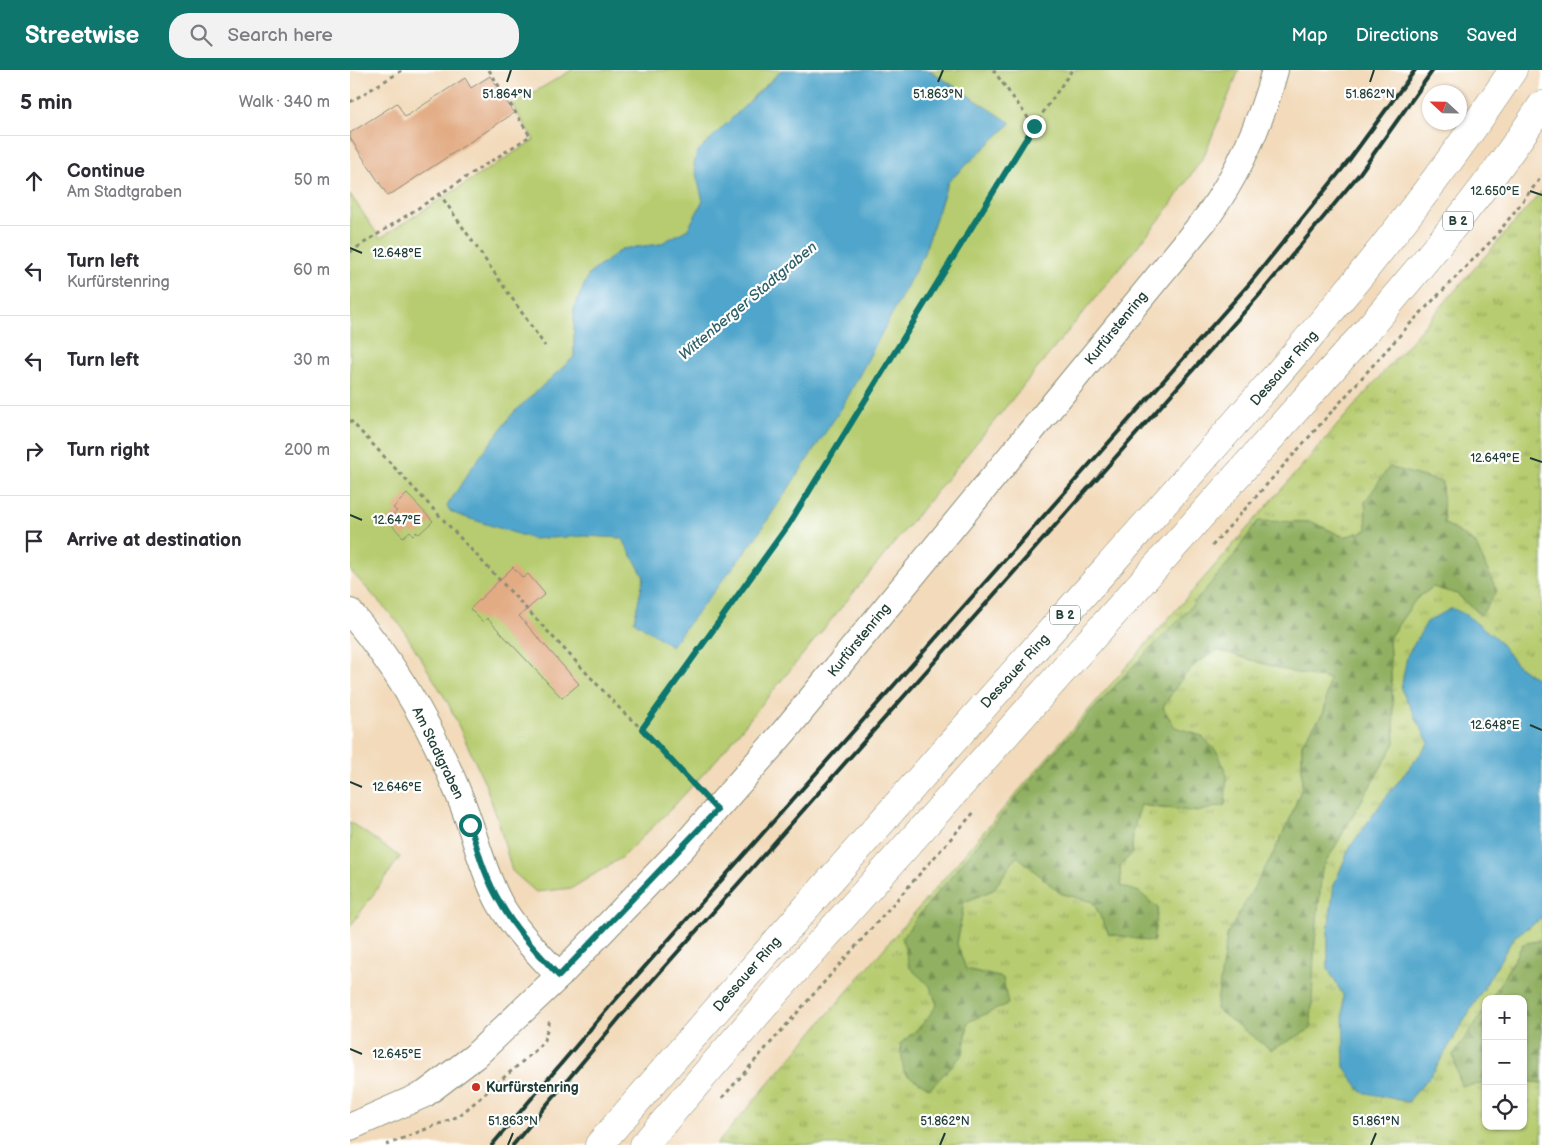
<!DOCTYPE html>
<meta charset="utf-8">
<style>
body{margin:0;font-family:"Balsamiq Sans",sans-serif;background:#f2f2f3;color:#2b2b33}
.controls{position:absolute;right:15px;bottom:15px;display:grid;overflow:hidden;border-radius:10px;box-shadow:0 1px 4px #0004}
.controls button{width:45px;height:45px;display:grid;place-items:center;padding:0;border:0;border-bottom:1px solid #e1e1e2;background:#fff;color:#2b2b33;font:25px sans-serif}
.compass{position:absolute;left:1072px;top:15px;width:45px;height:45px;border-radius:50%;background:#fff;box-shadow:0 1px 4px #0004;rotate:292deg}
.stop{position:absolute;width:15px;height:15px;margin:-11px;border:4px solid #0f766e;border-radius:50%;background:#fff}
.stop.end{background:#0f766e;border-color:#fff;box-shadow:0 1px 5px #0008}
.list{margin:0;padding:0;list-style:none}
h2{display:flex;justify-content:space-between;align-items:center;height:65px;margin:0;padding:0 20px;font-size:21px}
h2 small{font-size:16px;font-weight:400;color:#7c7c81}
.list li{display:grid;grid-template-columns:32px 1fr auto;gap:15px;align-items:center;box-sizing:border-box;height:90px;padding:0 20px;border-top:1px solid #e1e1e2}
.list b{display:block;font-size:19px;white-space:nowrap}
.list p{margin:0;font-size:16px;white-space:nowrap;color:#7c7c81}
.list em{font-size:16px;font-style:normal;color:#7c7c81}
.icon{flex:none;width:28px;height:28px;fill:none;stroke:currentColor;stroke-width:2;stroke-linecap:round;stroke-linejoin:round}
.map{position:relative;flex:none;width:1192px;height:1075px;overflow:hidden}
header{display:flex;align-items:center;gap:30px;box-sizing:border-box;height:70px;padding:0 25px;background:#0f766e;color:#fff}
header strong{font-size:24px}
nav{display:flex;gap:28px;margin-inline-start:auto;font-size:18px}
.search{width:350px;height:45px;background:#f2f2f3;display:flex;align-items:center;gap:12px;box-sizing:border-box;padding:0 18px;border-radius:20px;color:#7c7c81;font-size:19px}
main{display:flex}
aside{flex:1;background:#fff}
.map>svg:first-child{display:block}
.grass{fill:url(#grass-tufts);stroke:#6b8452;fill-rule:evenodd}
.forest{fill:url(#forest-firs);stroke:#58764b}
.garden{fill:#b7cc70;stroke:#6b8452}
.water{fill:#4fa5cb;stroke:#377180}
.building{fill:#e2ab83}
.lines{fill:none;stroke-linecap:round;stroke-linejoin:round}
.minor-casing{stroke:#888c77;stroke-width:28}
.primary-casing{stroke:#888c77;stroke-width:29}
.path{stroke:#888c77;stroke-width:3;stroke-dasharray:4 4;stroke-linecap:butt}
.minor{stroke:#fff;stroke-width:26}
.primary{stroke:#fff;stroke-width:28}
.rail{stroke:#1f3d34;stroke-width:4}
.route{stroke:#0f766e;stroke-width:6}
.ticks{fill:none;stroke:#1f3d34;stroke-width:2}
.poi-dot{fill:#c8321e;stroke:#fff;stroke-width:2}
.labels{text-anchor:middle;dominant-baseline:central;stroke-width:4.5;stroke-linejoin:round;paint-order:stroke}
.shield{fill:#fff;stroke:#627771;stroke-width:1}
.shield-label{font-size:12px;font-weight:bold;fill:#1f3d34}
.street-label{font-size:14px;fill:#1f3d34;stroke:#fff}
.poi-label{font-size:14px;font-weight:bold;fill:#1f3d34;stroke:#fff;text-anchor:start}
.water-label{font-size:15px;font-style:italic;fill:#306169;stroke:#fff}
.ticks-label{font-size:12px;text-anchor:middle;fill:#1f3d34;stroke:#fff;stroke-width:4.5;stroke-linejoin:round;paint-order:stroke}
</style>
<header>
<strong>Streetwise</strong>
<div class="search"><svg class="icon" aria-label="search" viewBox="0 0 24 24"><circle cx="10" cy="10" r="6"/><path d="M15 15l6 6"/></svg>Search here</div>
<nav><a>Map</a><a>Directions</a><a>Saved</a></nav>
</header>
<main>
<aside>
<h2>5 min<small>Walk · 340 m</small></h2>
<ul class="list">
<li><svg class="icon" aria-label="ahead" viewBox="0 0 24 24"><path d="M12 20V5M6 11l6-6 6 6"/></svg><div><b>Continue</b><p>Am Stadtgraben</p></div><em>50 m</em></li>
<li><svg class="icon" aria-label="left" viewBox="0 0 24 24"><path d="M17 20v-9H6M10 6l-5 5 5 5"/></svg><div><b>Turn left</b><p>Kurfürstenring</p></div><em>60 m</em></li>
<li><svg class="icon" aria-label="left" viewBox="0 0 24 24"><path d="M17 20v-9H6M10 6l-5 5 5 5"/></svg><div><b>Turn left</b></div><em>30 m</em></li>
<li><svg class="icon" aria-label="right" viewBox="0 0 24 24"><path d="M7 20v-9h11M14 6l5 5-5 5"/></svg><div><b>Turn right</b></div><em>200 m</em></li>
<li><svg class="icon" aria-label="arrive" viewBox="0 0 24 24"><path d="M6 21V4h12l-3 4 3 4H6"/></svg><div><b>Arrive at destination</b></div></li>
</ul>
</aside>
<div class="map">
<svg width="1192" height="1075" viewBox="0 0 1192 1075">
<defs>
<pattern id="grass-tufts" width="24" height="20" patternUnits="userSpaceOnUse" patternTransform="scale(1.25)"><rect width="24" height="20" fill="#b7cc70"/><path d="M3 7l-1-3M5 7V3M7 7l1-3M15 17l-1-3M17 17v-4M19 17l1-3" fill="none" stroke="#94a75d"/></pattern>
<pattern id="forest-firs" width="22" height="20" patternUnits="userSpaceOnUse" patternTransform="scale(1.25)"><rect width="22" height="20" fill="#91b062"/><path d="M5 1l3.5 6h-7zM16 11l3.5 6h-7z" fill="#769052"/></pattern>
</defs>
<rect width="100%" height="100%" fill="#fff"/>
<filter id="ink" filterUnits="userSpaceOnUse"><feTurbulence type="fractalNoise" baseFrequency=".02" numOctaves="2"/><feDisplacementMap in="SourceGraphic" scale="10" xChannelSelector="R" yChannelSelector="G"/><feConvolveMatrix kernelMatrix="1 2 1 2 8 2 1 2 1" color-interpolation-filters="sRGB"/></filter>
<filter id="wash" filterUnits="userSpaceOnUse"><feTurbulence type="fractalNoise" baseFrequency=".0096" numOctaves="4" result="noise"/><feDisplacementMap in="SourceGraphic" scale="20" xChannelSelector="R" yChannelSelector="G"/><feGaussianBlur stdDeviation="1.12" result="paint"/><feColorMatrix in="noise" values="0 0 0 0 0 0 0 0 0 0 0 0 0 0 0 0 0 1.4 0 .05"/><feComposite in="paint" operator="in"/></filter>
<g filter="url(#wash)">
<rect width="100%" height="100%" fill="#f2daba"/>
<!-- grass -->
<path class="grass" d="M1192,121V613L1166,594L1146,568L1051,619L1079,673L1033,731L1000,777L984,815L978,863V899L993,925L994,997L1084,1001L1164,867L1192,848V870L1173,874L1141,929H1136C1136,949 1115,969 1103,985L1111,1015L1136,1014V1056H1173V1011L1192,1013V1075H366L701,683ZM1091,412L1094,453L1125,473L1131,545L1107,524L1083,517L1066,529L1039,568L1045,673L972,799L964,882L960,959L924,782L940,749L952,717V673L974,642L979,608L942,602L868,580C838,595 830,609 813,638L825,658L852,666L816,739L790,735L783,760L782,783L770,796L771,817L789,822L759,864L743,832L710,823L667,785L643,820L614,832L607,874L616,899L653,908L618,952L613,984L550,974L571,956L588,935L580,916L552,868L702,685L787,592L831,548L879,492L908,452H962L994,467L1018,460L1015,432Z"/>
<!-- forest -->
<g class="forest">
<path d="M1039,397L1092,412L1094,453L1125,473L1147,521L1131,545L1107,524L1083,517L1066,529L1039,568L1045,673L972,799L964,882L961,959L921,980L866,939L877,865L924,782L940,749L952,717V673L974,642L979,609L942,602L868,580C840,594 829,610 813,638L825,657L852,666L868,683L877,705L875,735L847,742L791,735L783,760L782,783L770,796L771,816L789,822L808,838L803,872L759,864L743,832L710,823L667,786L643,820L614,832L607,874L616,899L653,908L658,934L618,952L613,984L580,1019L554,1003L550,974L571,956L587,935L580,916L560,898L552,868L569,845L702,685L787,592L831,548L879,492L908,451L962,452L994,467L1017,460L1015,432Z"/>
<path d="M1192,870V1013L1173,1011V929H1141L1173,874Z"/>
<path d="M1136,938V1014L1111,1016L1103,985Z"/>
</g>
<!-- garden -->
<g class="garden">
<path d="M222,0H432L404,26L344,95L353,131L338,159L310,174L272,179L224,238V287L163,343L236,466L273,468L294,507L284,551L573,186L598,112L661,53L579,0H889L854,86L815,143L367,689L321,739L271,788L222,818L186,822L162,801L148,750L134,711L98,633L51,556L0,500V124L30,168L184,70L162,35Z"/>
<path d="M0,752L50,787L0,857Z"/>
</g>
<!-- water -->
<g class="water">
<path d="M432,0H579L661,53L598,112L573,186L493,336L403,472L321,576L284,551L294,507L272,468L236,466L183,469L108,445L100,441L97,436L122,397L163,343L224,287V238L239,204L272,179L310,174L338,159L353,131L344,95L347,82Z"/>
<path d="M1102,538L1116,545L1146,568L1166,594L1192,613V848L1164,867L1084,1001L1058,1032L1012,1022L994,997L993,925L978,899V863L984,815L1000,777L1033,731L1079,673L1051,619L1057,586L1077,552Z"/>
</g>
<g id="blocks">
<!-- building -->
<g class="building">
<path d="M140,6L164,43L38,126L0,68V63L47,33L55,47L115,8L121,18Z"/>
<path d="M57,424L83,451L69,464L66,462L63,465L60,461L53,467L37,450L47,441L43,438Z"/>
<path d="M163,497L173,508L178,504L195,524L169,546L229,614L212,628L137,548L133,552L120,539Z"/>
</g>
</g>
</g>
<g filter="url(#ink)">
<use href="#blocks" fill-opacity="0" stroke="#888c77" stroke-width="1"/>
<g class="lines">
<!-- minor casing -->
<g class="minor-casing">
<g id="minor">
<path d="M0,542C46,596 83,660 109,725C124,760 131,798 149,832C164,859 188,883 209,906"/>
<path d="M0,1057L75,1024L125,986L209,906L333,777L433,663L858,146C889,102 911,52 925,0"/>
</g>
</g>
<!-- primary casing -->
<g class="primary-casing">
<g id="primary">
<path d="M249,1075C416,882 585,691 755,500C898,339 1043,180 1163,0"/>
<path d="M294,1075L427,921L1017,260C1078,188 1140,115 1192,35"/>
</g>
</g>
<!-- path -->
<g class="path">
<path d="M643,0L684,56"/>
<path d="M0,32L53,0"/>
<path d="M89,123L195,276"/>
<path d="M0,182L180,66L139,0"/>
<path d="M0,350L274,643L292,659L439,454L684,56L722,0"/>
<path d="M862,476L1058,256L1145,167L1192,106"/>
<path d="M292,659L349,722"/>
<path d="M372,1028L626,740"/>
<path d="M36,1075L109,1046L187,979L194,970L200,950"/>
</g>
<!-- minor -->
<use href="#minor" class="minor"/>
<!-- primary -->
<use href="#primary" class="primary"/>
<!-- rail -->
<g class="rail">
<path d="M142,1075L260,936L900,213L997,93L1065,0"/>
<path d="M163,1075L271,946L911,223L1010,103L1083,0"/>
</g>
</g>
</g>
<g class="lines" filter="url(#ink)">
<!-- route -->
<path class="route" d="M120,755C128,782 136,810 151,834C166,861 188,883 209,906L367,740L292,659L439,454L684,56"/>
</g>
<!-- ticks -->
<path class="ticks" d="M157,12L161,0M588,12L593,0M1020,12L1024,0M1180,121L1192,125M0,178L12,183M1180,388L1192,392M0,445L12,450M1180,655L1192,660M0,712L12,717M0,979L12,984M158,1075L163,1063M590,1075L595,1063M1021,1075L1026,1063"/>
<!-- markers -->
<circle class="poi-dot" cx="126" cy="1017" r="5"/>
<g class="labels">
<!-- shield labels -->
<g class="shield">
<rect x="1093" y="141.5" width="30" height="19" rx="4"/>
<rect x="700" y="535.5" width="30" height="19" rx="4"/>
</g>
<g class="shield-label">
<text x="1108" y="151">B 2</text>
<text x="715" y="545">B 2</text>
</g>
<!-- street labels -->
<g class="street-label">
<text transform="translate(766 258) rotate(-51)">Kurfürstenring</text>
<text transform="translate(934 298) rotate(-49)">Dessauer Ring</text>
<text transform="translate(509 570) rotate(-51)">Kurfürstenring</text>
<text transform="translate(665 601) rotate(-48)">Dessauer Ring</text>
<text transform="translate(88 683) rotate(64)">Am Stadtgraben</text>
<text transform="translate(397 904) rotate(-49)">Dessauer Ring</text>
</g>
<!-- poi labels -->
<g class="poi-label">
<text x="136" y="1017">Kurfürstenring</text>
</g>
<!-- water labels -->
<g class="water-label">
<text transform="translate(398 231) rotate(-40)">Wittenberger Stadtgraben</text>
</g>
</g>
<g class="ticks-label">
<text x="157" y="28">51.864°N</text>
<text x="588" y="28">51.863°N</text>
<text x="1020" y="28">51.862°N</text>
<text x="1145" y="125">12.650°E</text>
<text x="47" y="187">12.648°E</text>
<text x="1145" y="392">12.649°E</text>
<text x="47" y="454">12.647°E</text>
<text x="1145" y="659">12.648°E</text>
<text x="47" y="721">12.646°E</text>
<text x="47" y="988">12.645°E</text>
<text x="163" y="1055">51.863°N</text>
<text x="595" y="1055">51.862°N</text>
<text x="1026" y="1055">51.861°N</text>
</g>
</svg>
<div class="controls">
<button>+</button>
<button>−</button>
<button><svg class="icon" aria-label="locate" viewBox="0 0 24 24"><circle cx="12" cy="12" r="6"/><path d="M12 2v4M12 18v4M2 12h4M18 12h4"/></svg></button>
</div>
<svg class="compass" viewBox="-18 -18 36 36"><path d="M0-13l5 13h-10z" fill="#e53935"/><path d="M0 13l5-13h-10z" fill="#7c7c81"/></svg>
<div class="stop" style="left:120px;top:755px"></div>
<div class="stop end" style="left:684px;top:56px"></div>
</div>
</main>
